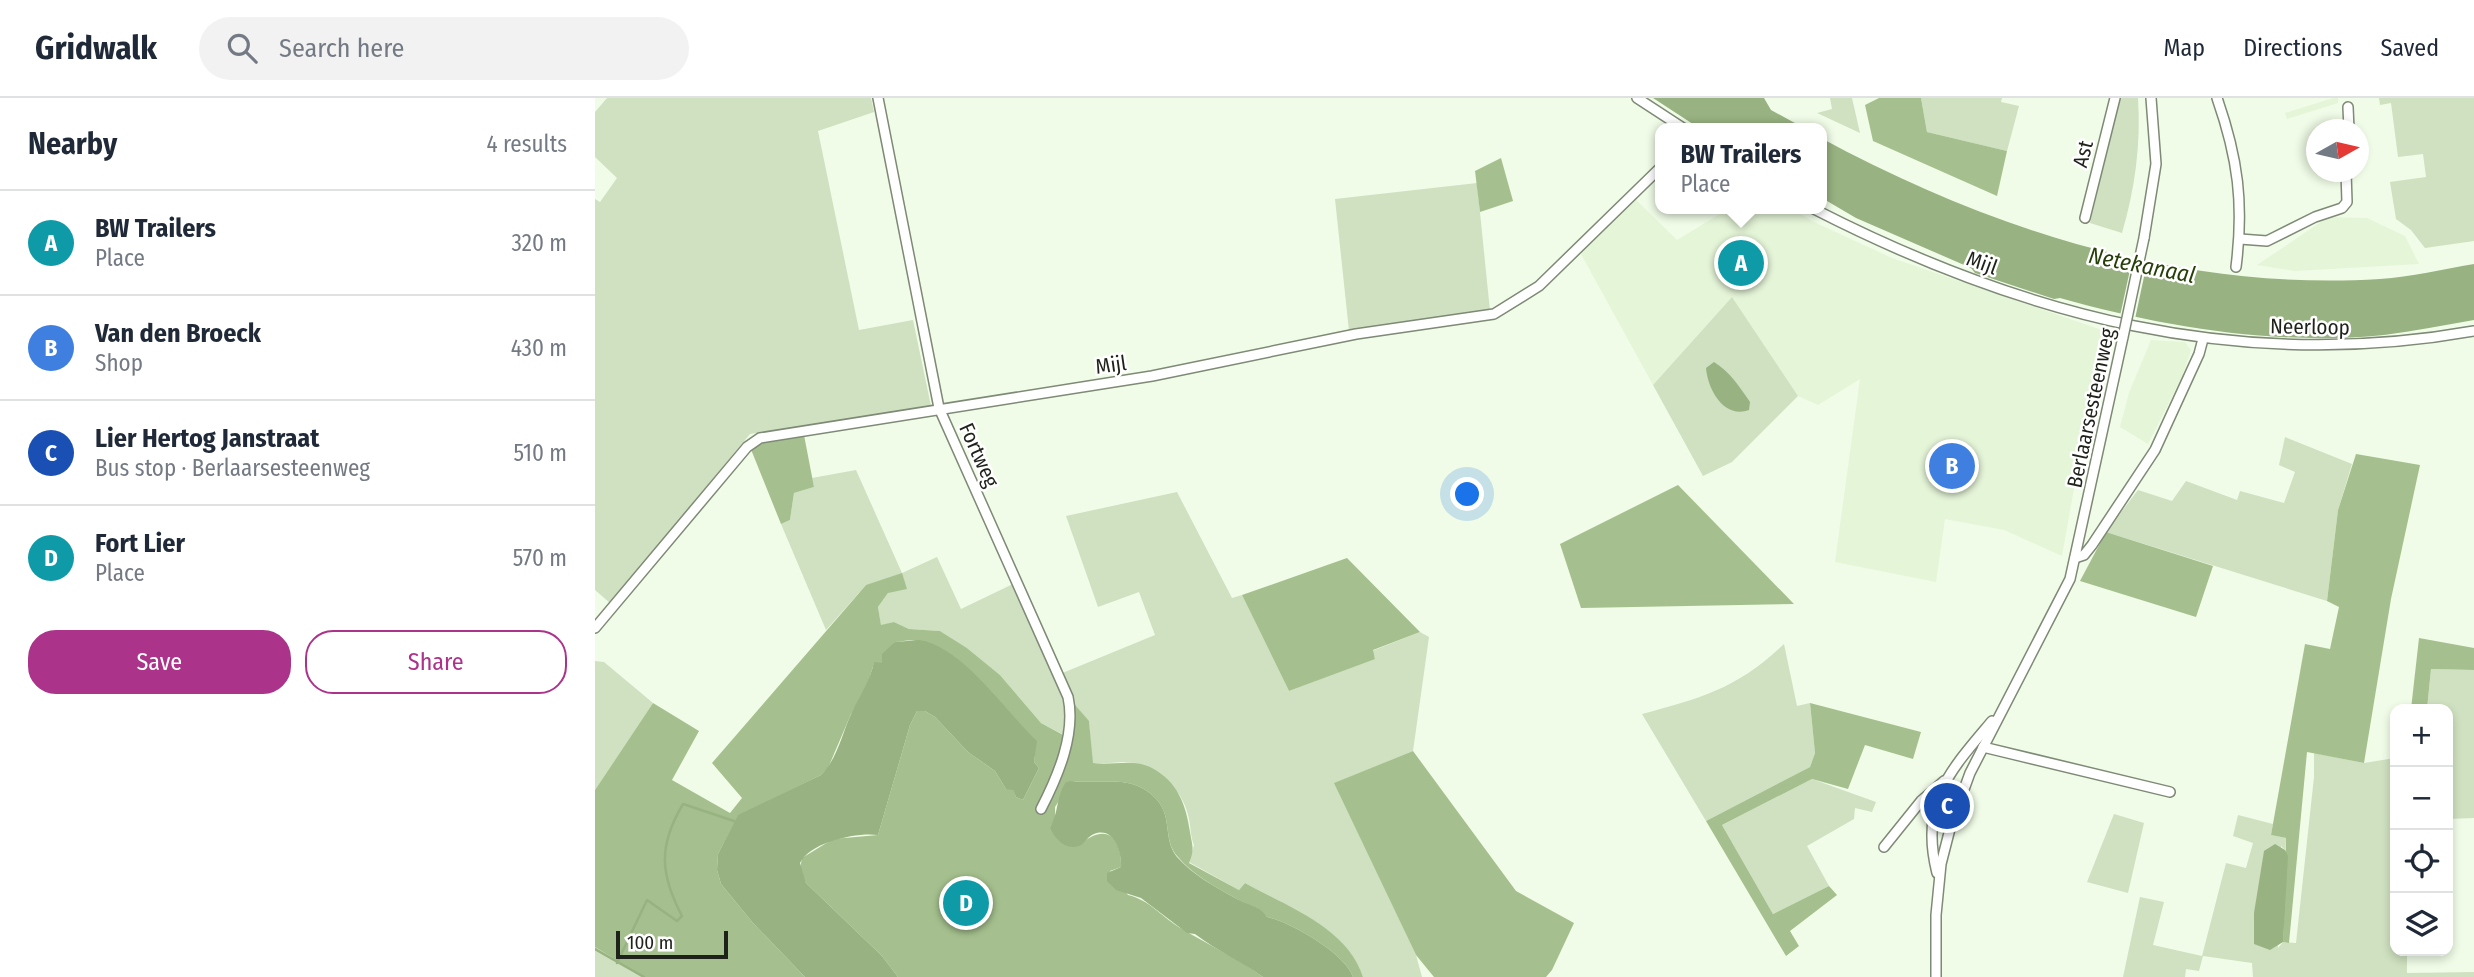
<!DOCTYPE html>
<meta charset="utf-8">
<style>
body{margin:0;font-family:"Fira Sans Condensed",sans-serif;background:#f2f2f3;color:#1f2937}
.controls{position:absolute;right:21px;bottom:21px;display:grid;overflow:hidden;border-radius:14px;box-shadow:0 4px 10px #0003}
.controls button{width:63px;height:63px;display:grid;place-items:center;padding:0;border:0;border-bottom:2px solid #e0e1e3;background:#fff;color:#1f2937;font:35px sans-serif}
.compass{position:absolute;left:1711px;top:21px;width:63px;height:63px;border-radius:50%;background:#fff;box-shadow:0 4px 10px #0003;rotate:82deg}
.scale{position:absolute;left:21px;bottom:18px;width:112px;box-sizing:border-box;padding-left:7px;border:4px solid #1e221a;border-top:0;font-size:19px;line-height:24px;white-space:nowrap;color:#1e221a;-webkit-text-stroke:5px #fff;paint-order:stroke}
.you{position:absolute;left:873px;top:397px;width:24px;height:24px;margin:-18px;border:5px solid #fff;border-radius:50%;background:#1a73e8;box-shadow:0 0 0 10px #1a73e833}
.badge{display:grid;place-items:center;width:46px;height:46px;border-radius:50%;background:#ab348a;color:#fff;font-size:23px;font-weight:700}
.pin{position:absolute;translate:-50% -50%;border:4px solid #fff;box-shadow:0 2px 7px #0006}
.popup{position:absolute;left:1060px;top:25px;width:172px;height:91px;box-sizing:border-box;display:grid;place-content:center;border-radius:14px;background:#fff;filter:drop-shadow(0 2px 5px #0005);font-size:23px;white-space:nowrap;color:#747a83}
.popup b{font-size:26px;color:#1f2937}
.popup::after{content:'';position:absolute;left:50%;top:100%;margin-left:-14px;border:14px solid transparent;border-top-color:#fff}
.list{margin:0;padding:0;list-style:none}
h2{display:flex;justify-content:space-between;align-items:center;height:91px;margin:0;padding:0 28px;font-size:30px}
h2 small{font-size:23px;font-weight:400;color:#747a83}
.list li{display:grid;grid-template-columns:46px 1fr auto;gap:21px;align-items:center;box-sizing:border-box;height:105px;padding:0 28px;border-top:2px solid #e0e1e3}
.list b{display:block;font-size:26px;white-space:nowrap}
.list p{margin:0;font-size:23px;white-space:nowrap;color:#747a83}
.list em{font-size:23px;font-style:normal;color:#747a83}
.actions{display:flex;gap:14px;padding:21px 28px}
.actions a{flex:1;padding:16px 0;border:2px solid #ab348a;border-radius:28px;text-align:center;font-size:24px;color:#ab348a}
.actions .main{background:#ab348a;color:#fff}
.icon{flex:none;width:38px;height:38px;fill:none;stroke:currentColor;stroke-width:2;stroke-linecap:round;stroke-linejoin:round}
.map{position:relative;flex:none;width:1879px;height:879px;overflow:hidden}
header{display:flex;align-items:center;gap:42px;box-sizing:border-box;height:98px;padding:0 35px;background:#fff;border-bottom:2px solid #e0e1e3}
header strong{font-size:33px}
nav{display:flex;gap:38px;margin-inline-start:auto;font-size:24px}
.search{width:490px;height:63px;background:#f2f2f3;display:flex;align-items:center;gap:18px;box-sizing:border-box;padding:0 24px;border-radius:38px;color:#747a83;font-size:26px}
main{display:flex}
aside{flex:1;background:#fff}
.map>svg:first-child{display:block}
.built{fill:#e5f5d8}
.green{fill:#cfe1c0}
.forest{fill:#a5c08e}
.water{fill:#98b281}
.pier{fill:#f0fce7}
.lines{fill:none;stroke-linecap:round;stroke-linejoin:round}
.stream{stroke:#98b281;stroke-width:2.5}
.minor-casing{stroke:#7e8976;stroke-width:12}
.minor{stroke:#fff;stroke-width:9}
.minor-bridge-casing{stroke:#7e8976;stroke-width:12;stroke-linecap:butt}
.minor-bridge{stroke:#fff;stroke-width:9}
.labels{text-anchor:middle;dominant-baseline:central;stroke-width:5;stroke-linejoin:round;paint-order:stroke}
.street-label{font-size:21px;fill:#1e221a;stroke:#fff}
.water-label{font-size:23px;font-style:italic;fill:#274009;stroke:#fff}
</style>
<header>
<strong>Gridwalk</strong>
<div class="search"><svg class="icon" aria-label="search" viewBox="0 0 24 24"><circle cx="10" cy="10" r="6"/><path d="M15 15l6 6"/></svg>Search here</div>
<nav><a>Map</a><a>Directions</a><a>Saved</a></nav>
</header>
<main>
<aside>
<h2>Nearby<small>4 results</small></h2>
<ul class="list">
<li><span class="badge" style="background:#0f9aa8">A</span><div><b>BW Trailers</b><p>Place</p></div><em>320 m</em></li>
<li><span class="badge" style="background:#3f7fe0">B</span><div><b>Van den Broeck</b><p>Shop</p></div><em>430 m</em></li>
<li><span class="badge" style="background:#1a4fb4">C</span><div><b>Lier Hertog Janstraat</b><p>Bus stop · Berlaarsesteenweg</p></div><em>510 m</em></li>
<li><span class="badge" style="background:#0f9aa8">D</span><div><b>Fort Lier</b><p>Place</p></div><em>570 m</em></li>
</ul>
<div class="actions"><a class="main">Save</a><a>Share</a></div>
</aside>
<div class="map">
<svg width="1879" height="879" viewBox="0 0 1879 879">
<rect width="100%" height="100%" fill="#f0fce7"/>
<!-- built -->
<g class="built">
<path d="M1738,0H1743V5L1692,21L1690,15Z"/>
<path d="M1036,97L1082,142L1133,111H1198L1217,123L1297,160L1507,232L1467,458L1409,432L1350,421L1341,484L1240,464L1265,281L1223,307L1203,298L1137,199L1058,287L986,156Z"/>
<path d="M1733,119L1772,120L1810,138L1824,166L1700,173L1662,167Z"/>
<path d="M1556,242L1590,244L1596,252L1587,279L1553,346L1525,329L1534,295Z"/>
</g>
<!-- green -->
<g class="green">
<path d="M12,0H276L279,14L223,33L264,232L318,222L336,308L155,336L15,505L0,492V101L5,104L22,80L0,59V14Z"/>
<path d="M1235,0H1257L1265,35L1222,15L1237,11Z"/>
<path d="M1326,0H1407L1406,4L1424,8L1412,53L1332,34Z"/>
<path d="M1525,0H1543C1546,47 1540,90 1527,135L1495,125Z"/>
<path d="M1784,0H1879V143L1830,150L1816,132L1801,121L1795,84L1831,79L1828,56L1803,59L1796,5L1785,7Z"/>
<path d="M882,85L895,213L754,233L740,101Z"/>
<path d="M1137,199L1203,298L1137,364L1108,378L1058,287Z"/>
<path d="M1690,339L1757,366L1743,412L1732,503L1511,434L1543,392L1577,403L1591,383L1642,402L1645,393L1689,405L1700,374L1684,367Z"/>
<path d="M261,372L307,475L342,459L366,511L420,485L465,576L560,537L544,494L503,509L471,418L582,394L637,500L647,497L694,593L780,560L777,553L825,534L834,539L818,653L740,685L821,857L827,879H768C752,830 692,808 650,785L644,792L594,764L599,747C595,737 596,730 594,721C589,694 567,671 540,665C525,662 512,667 497,665L494,623L473,639L446,625L405,577L372,550L345,533L314,531L299,524L286,528L283,509L293,495L271,487L231,532L186,426L195,422L199,395L219,389L217,380Z"/>
<path d="M1189,546L1202,608L1215,605L1220,655L1215,669L1111,723L1047,616C1107,600 1143,590 1189,546Z"/>
<path d="M0,563L9,564L58,605L0,692Z"/>
<path d="M1836,571L1879,572V720L1853,721V611H1832Z"/>
<path d="M1719,655L1769,665L1800,660V853H1812V875L1879,874V879H1658L1657,865L1608,858L1604,873L1591,871L1590,879H1528L1545,799L1569,804L1558,847L1607,858L1631,765L1651,770L1658,745L1638,738L1643,717L1678,726L1676,737L1691,740L1690,752L1686,748L1683,850L1688,844L1701,845L1719,679Z"/>
<path d="M1217,681L1281,704L1277,714L1260,710L1259,721L1212,748L1234,788L1178,816L1127,727Z"/>
<path d="M1519,716L1549,725L1533,795L1492,784Z"/>
<path d="M0,849L49,879H0Z"/>
</g>
<!-- forest -->
<g class="forest">
<path d="M1284,0H1326L1332,34L1412,53L1402,98L1278,43L1270,7Z"/>
<path d="M906,60L918,103L885,114L880,73Z"/>
<path d="M209,337L219,389L199,395L195,422L186,426L155,349L164,345Z"/>
<path d="M1761,356L1825,367L1796,501L1769,665L1712,654L1694,845L1688,844L1691,740L1676,737L1710,546L1735,551L1744,509L1732,503L1743,412Z"/>
<path d="M1083,387L1199,506L986,510L965,446Z"/>
<path d="M1511,434L1618,468L1601,519L1485,483Z"/>
<path d="M752,460L825,534L778,552L780,561L694,593L647,497Z"/>
<path d="M307,475L312,491L293,495L283,509L286,527L299,524L314,531L345,533L372,550L405,577L446,625L472,639L473,599L494,623L498,665C517,668 538,660 557,670C583,684 591,707 595,734C597,747 600,751 594,765L644,792L650,785C692,808 753,830 768,879H758C751,856 696,824 672,819C666,808 649,806 640,800C620,789 597,776 583,759C564,738 584,711 547,690C528,679 499,686 477,683L460,709V721L455,729L485,747C509,725 527,737 526,769L515,773L533,797C555,802 569,821 587,831C614,847 645,862 668,879H303L287,858L211,785L205,771L207,760L238,741L283,737L315,627L322,613H330L340,619L373,654L400,673L411,691H418L421,699L428,702L444,670L439,664L441,643C404,607 373,558 321,543C315,541 307,544 300,544L287,565H279L271,591L256,616L233,670L226,677L143,718L123,756L122,772L126,786L158,825L210,879H49L0,849V692L58,605L104,633L77,682L135,715L147,700L117,665L271,487Z"/>
<path d="M1824,540L1879,550V572L1836,571L1832,611H1816Z"/>
<path d="M1215,605L1326,634L1318,661L1270,647L1253,691L1217,681L1127,727L1178,816L1234,788L1242,797L1195,833L1204,848L1191,858L1111,723L1215,669L1220,655Z"/>
<path d="M818,653L921,793L979,825L957,872L951,879H839L821,857L739,685Z"/>
</g>
<!-- water -->
<g class="water">
<path d="M1058,0H1169L1176,12L1209,30H1104Z"/>
<path d="M1226,40C1398,133 1587,193 1785,181C1816,179 1848,171 1879,166V222C1849,227 1819,233 1789,237C1682,248 1568,229 1465,200L1459,201L1380,175L1376,170L1261,120L1227,100Z"/>
<path d="M1119,264C1135,274 1144,288 1155,304L1154,312C1129,321 1113,292 1111,270Z"/>
<path d="M324,542C367,548 410,613 442,643L439,664L444,670L428,702L421,699L418,692L411,691L400,673L373,654L340,619L330,613H322L315,627L283,737C262,734 215,744 205,765L211,785L287,858L303,879H210L158,825L126,786L122,772L123,756L143,717L226,677C243,660 247,635 257,614C265,597 275,583 279,564L287,565V556L300,544Z"/>
<path d="M477,683C499,686 528,679 547,690C584,711 564,738 583,760C597,776 620,789 640,800C650,806 667,808 672,819C696,824 751,856 758,879H668C647,864 622,853 600,836L592,835L546,800L521,792L512,783V775L526,769C527,754 519,728 499,736C493,738 491,744 486,747C472,754 459,741 455,729C464,715 461,698 471,684Z"/>
<path d="M1680,746L1690,752L1693,758L1688,844L1675,852L1659,846V815L1669,753Z"/>
</g>
<!-- pier -->
<path class="pier" d="M1538,158L1553,160L1540,221L1525,218Z"/>
<g class="lines">
<!-- stream -->
<g class="stream">
<path d="M0,851L49,879"/>
<path d="M22,865L52,802L82,823L87,818C65,776 63,748 88,706L139,723"/>
</g>
<!-- minor casing -->
<g class="minor-casing">
<g id="minor">
<path d="M283,0L344,310L473,599C481,636 463,678 446,711"/>
<path d="M1042,0L1088,30"/>
<path d="M1622,0C1643,60 1649,106 1641,169"/>
<path d="M1753,9L1754,32"/>
<path d="M1219,111C1428,218 1644,275 1879,233"/>
<path d="M1490,120L1520,0"/>
<path d="M1549,140L1561,66L1556,0"/>
<path d="M1645,141L1672,143L1720,119L1747,110L1752,104L1751,74"/>
<path d="M1480,460L1489,457L1497,447L1560,352L1604,256L1608,241"/>
<path d="M0,530L152,349L165,340L557,278L761,236L899,216L944,188L1066,69"/>
<path d="M1388,649L1575,694"/>
<path d="M1289,749L1326,703L1349,683"/>
<path d="M1342,775C1324,704 1355,673 1397,623"/>
<path d="M1341,879V817L1346,766L1356,727L1375,675L1475,481L1528,239"/>
</g>
</g>
<!-- minor -->
<use href="#minor" class="minor"/>
<!-- minor-bridge casing -->
<g class="minor-bridge-casing">
<path id="minor-bridge" d="M1528,239L1549,140"/>
</g>
<!-- minor-bridge -->
<use href="#minor-bridge" class="minor-bridge"/>
</g>
<g class="labels">
<!-- street labels -->
<g class="street-label">
<text transform="translate(1488 56) rotate(-76)">Ast</text>
<text transform="translate(1387 165) rotate(20)">Mijl</text>
<text transform="translate(1715 229) rotate(1)">Neerloop</text>
<text transform="translate(516 267) rotate(-8)">Mijl</text>
<text transform="translate(1496 310) rotate(-78)">Berlaarsesteenweg</text>
<text transform="translate(384 357) rotate(66)">Fortweg</text>
</g>
<!-- water labels -->
<g class="water-label">
<text transform="translate(1547 167) rotate(11)">Netekanaal</text>
</g>
</g>
</svg>
<div class="controls">
<button>+</button>
<button>−</button>
<button><svg class="icon" aria-label="locate" viewBox="0 0 24 24"><circle cx="12" cy="12" r="6"/><path d="M12 2v4M12 18v4M2 12h4M18 12h4"/></svg></button>
<button><svg class="icon" aria-label="layers" viewBox="0 0 24 24"><path d="M12 4l9 5-9 5-9-5zM3 14l9 5 9-5"/></svg></button>
</div>
<svg class="compass" viewBox="-18 -18 36 36"><path d="M0-13l5 13h-10z" fill="#e53935"/><path d="M0 13l5-13h-10z" fill="#747a83"/></svg>
<div class="scale">100 m</div>
<div class="you"></div>
<div class="pin badge" style="left:1146px;top:165px;background:#0f9aa8">A</div>
<div class="popup"><b>BW Trailers</b>Place</div>
<div class="pin badge" style="left:1357px;top:368px;background:#3f7fe0">B</div>
<div class="pin badge" style="left:1352px;top:708px;background:#1a4fb4">C</div>
<div class="pin badge" style="left:371px;top:805px;background:#0f9aa8">D</div>
</div>
</main>
